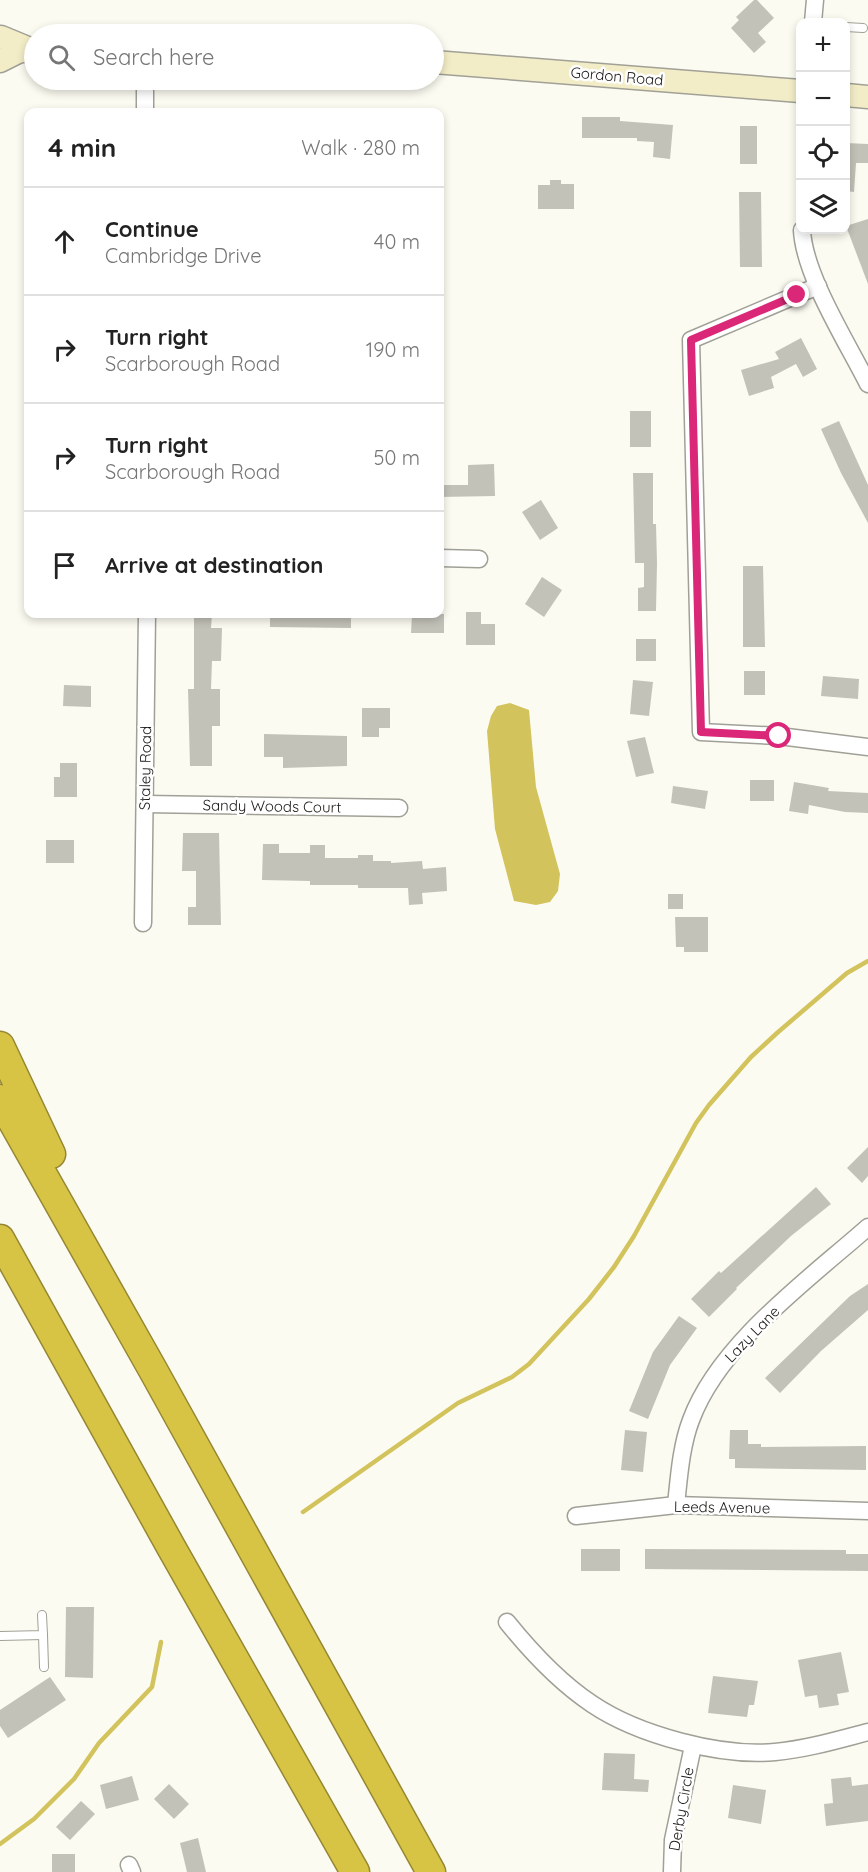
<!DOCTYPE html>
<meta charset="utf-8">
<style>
body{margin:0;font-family:Quicksand,sans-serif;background:#f2f2f2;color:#222}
.controls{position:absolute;right:18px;top:18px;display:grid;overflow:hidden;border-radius:12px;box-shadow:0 3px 9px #0003}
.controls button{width:54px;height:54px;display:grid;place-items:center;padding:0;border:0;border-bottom:2px solid #e0e0e0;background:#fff;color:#222;font:30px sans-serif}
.stop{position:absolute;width:18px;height:18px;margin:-14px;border:4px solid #db2777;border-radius:50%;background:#fff}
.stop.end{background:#db2777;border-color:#fff;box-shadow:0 2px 6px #0008}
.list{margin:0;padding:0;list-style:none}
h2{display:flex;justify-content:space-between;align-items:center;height:78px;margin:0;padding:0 24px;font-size:26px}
h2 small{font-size:20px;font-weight:400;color:#767676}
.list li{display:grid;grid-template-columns:39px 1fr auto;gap:18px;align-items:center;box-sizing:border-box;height:108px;padding:0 24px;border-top:2px solid #e0e0e0}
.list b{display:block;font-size:22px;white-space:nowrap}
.list p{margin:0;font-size:20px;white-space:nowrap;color:#767676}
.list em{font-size:20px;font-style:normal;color:#767676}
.icon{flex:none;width:33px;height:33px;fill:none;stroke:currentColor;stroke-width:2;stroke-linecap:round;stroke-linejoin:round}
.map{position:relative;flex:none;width:868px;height:1872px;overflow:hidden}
.search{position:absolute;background:#fff;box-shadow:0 3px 9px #0003;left:24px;top:24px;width:420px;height:66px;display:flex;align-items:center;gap:15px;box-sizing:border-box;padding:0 21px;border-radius:33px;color:#767676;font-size:22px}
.panel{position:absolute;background:#fff;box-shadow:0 3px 9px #0003;left:24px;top:108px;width:420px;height:510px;border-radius:12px}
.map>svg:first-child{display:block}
.water{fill:#d3c35c}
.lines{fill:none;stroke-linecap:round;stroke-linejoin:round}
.stream{stroke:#d3c35c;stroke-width:4.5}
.building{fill:#c3c2b9}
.lane-casing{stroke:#a1a097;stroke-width:10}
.street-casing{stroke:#a1a097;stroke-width:19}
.secondary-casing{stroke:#a1a097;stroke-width:25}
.highway-casing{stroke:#958733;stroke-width:31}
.lane{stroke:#fff;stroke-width:8}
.street{stroke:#fff;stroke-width:16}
.secondary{stroke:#f3edc7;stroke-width:22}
.highway{stroke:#d8c444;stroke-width:28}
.route{stroke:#db2777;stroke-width:8}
.labels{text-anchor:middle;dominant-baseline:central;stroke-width:5;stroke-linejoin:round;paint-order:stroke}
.street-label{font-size:15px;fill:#181714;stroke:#fff}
</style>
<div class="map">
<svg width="868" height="1872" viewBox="0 0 868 1872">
<rect width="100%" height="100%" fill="#fcfbf1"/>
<!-- water -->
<path class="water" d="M510,703L529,710L536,787L560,874L558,891L550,902L536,905L514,901L495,829L487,731L491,716L497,706Z"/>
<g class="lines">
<!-- stream -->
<g class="stream">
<path d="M303,1512L458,1403L512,1377L529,1364L589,1299L614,1267L634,1236L696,1123L709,1105L751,1057L777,1033L847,973L868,961"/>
<path d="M0,1844L34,1819L74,1779L99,1743L152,1687L161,1642"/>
</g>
</g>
<!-- building -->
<g class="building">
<path d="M754,0H757L774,18L758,33L766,42L754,53L731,28L739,20L736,17Z"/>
<path d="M582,117H620V121L673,125L670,159L653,157L654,142L637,141V138H582Z"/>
<rect x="740" y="126" width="17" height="38"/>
<path d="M846,143L868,144V163H856L854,192L846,191Z"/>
<path d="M550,180H561V184H574V209H538V185H550Z"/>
<path d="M739,192H761L762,267H740Z"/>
<path d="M868,219V284L846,226Z"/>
<path d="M801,338L817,369L803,377L796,364L771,377L774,388L749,396L741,370L779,359L775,352Z"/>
<rect x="630" y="411" width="21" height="36"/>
<path d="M839,421L868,485V523L841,473L821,429Z"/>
<path d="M494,464L495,496L440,497V485H468V465Z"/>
<path d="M633,473H653V524H656L657,563L656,611H638V588L644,587V563H635Z"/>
<path d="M541,500L558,528L540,540L522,512Z"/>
<path d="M743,566H763L765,647H743Z"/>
<path d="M542,577L562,590L544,617L525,604Z"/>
<path d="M466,612H481V624H495V645H466Z"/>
<path d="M194,614H212L211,628H222L221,661H212L211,689H220V726H212V766H190L188,689H194Z"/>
<path d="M270,614H351V628L270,627Z"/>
<path d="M412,614H444V633H411Z"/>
<rect x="636" y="639" width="20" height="22"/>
<rect x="744" y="671" width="21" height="24"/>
<path d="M823,676L859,679L858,699L821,696Z"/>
<path d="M633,680L653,682L649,716L630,714Z"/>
<path d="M64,685L91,686V707L63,706Z"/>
<path d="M362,708H390V728H379V737H362Z"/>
<path d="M264,734L347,736V766L283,768V757H264Z"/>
<path d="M645,737L654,773L636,777L627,741Z"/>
<path d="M60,763H77V797H54V777H60Z"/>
<rect x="750" y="780" width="24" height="21"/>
<path d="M794,782L829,788L828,791L868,793V813L845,812L809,805L808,814L789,811Z"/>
<path d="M673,786L708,791L705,809L671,803Z"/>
<path d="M183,833H219L221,925H188V907H196V871H182Z"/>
<rect x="46" y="840" width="28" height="23"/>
<path d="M263,844H279V853H310V845H325V858H358V855H373V861H391V863L422,861L423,869L446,867L447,891L422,893L423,904L409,905L408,888H358V885H310V881L262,880Z"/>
<rect x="668" y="894" width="15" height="15"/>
<path d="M675,917H708V952H684V947H676Z"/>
<path d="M868,1147V1176L862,1183L847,1168Z"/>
<path d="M816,1187L831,1204L791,1236L736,1288L737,1289L709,1317L691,1299L719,1271L721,1273Z"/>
<path d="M868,1284V1310L821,1351L780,1393L765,1378L850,1296Z"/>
<path d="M679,1316L697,1328L670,1365L648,1419L629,1411L653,1352Z"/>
<path d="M625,1430L647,1432L643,1472L621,1470Z"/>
<path d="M730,1430H748V1444H761V1447L866,1446V1470L735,1468V1459H729Z"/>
<rect x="581" y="1549" width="39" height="22"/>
<path d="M645,1549L846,1550V1554H868V1571L645,1569Z"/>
<path d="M66,1607H94L93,1678L65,1677Z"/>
<path d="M841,1652L849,1692L837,1694L839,1705L819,1708L817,1695L805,1697L798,1660Z"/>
<path d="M713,1676L758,1681L754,1705H749L747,1717L708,1713Z"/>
<path d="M50,1677L66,1700L8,1738L0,1726V1710Z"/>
<path d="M604,1753L635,1754L634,1779L649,1780L648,1792L602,1790Z"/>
<path d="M132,1776L139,1800L106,1809L100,1785Z"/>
<path d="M851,1777L852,1786L868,1784V1821L826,1826L824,1804L833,1803L831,1779Z"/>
<path d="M169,1784L189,1804L174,1819L154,1799Z"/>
<path d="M733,1785L766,1790L761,1824L728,1818Z"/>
<path d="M81,1801L95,1814L70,1840L56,1827Z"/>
<path d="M198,1838L206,1872H187L180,1843Z"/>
<rect x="52" y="1854" width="23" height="18"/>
</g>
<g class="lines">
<!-- lane casing -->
<g class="lane-casing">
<g id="lane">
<path d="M846,27L863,28"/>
<path d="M43,1635L44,1667"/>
<path d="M0,1636L43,1635L42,1615"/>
</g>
</g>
<!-- street casing -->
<g class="street-casing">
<g id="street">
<path d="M813,22L815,0"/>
<path d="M145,80V112"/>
<path d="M802,230C804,275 847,342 868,384"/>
<path d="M818,286L691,340L701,732L779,736L868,747"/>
<path d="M440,558L479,559"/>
<path d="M145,804L399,808"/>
<path d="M143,923L147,614"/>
<path d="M676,1505C679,1477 681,1446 691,1420C719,1344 808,1280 868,1227"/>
<path d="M576,1516L676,1505L868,1511"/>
<path d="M507,1622C532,1653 559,1682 592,1704C638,1735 720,1757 775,1752C807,1749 837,1740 868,1732"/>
<path d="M129,1865L132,1872"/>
<path d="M672,1872L673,1840L693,1746"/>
</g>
</g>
<!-- secondary casing -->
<g class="secondary-casing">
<g id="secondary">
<path d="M1,37L30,49"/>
<path d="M0,61L18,52L34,49"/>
<path d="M434,62L800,91"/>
<path d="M846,95L868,97"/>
</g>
</g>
<!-- highway casing -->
<g class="highway-casing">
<g id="highway">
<path d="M0,1046L51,1154"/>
<path d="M0,1099L153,1370L431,1872"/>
<path d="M0,1239L171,1547L355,1872"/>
</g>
</g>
<!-- lane -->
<use href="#lane" class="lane"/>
<!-- street -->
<use href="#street" class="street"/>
<!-- secondary -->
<use href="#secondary" class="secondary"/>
<!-- highway -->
<use href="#highway" class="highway"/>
</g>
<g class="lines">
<!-- route -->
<path class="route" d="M779,736L701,732L691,340L797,295"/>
</g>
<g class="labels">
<!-- street labels -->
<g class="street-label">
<text transform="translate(617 76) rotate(5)">Gordon Road</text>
<text transform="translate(145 768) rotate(-89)">Staley Road</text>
<text transform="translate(272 806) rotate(1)">Sandy Woods Court</text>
<text transform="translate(752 1334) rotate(-46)">Lazy Lane</text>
<text transform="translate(722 1507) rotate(1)">Leeds Avenue</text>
<text transform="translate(681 1809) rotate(-80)">Derby Circle</text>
</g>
</g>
</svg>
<div class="controls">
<button>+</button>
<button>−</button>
<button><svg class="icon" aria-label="locate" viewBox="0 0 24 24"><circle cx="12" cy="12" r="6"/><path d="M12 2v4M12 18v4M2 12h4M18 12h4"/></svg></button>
<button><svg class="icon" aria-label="layers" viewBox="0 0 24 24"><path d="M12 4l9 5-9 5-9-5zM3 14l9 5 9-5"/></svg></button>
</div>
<div class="stop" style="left:779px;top:736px"></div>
<div class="stop end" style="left:797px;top:295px"></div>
<div class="search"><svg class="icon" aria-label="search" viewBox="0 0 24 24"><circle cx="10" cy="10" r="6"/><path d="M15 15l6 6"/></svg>Search here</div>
<section class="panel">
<h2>4 min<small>Walk · 280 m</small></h2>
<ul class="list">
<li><svg class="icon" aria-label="ahead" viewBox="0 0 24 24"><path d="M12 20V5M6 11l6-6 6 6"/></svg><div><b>Continue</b><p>Cambridge Drive</p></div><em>40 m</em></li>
<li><svg class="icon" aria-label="right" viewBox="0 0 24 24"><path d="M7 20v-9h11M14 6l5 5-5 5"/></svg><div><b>Turn right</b><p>Scarborough Road</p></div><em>190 m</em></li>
<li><svg class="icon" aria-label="right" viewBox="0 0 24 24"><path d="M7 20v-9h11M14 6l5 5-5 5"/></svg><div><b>Turn right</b><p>Scarborough Road</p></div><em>50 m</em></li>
<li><svg class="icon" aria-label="arrive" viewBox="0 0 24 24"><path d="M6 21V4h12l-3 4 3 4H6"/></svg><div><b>Arrive at destination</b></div></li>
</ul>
</section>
</div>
